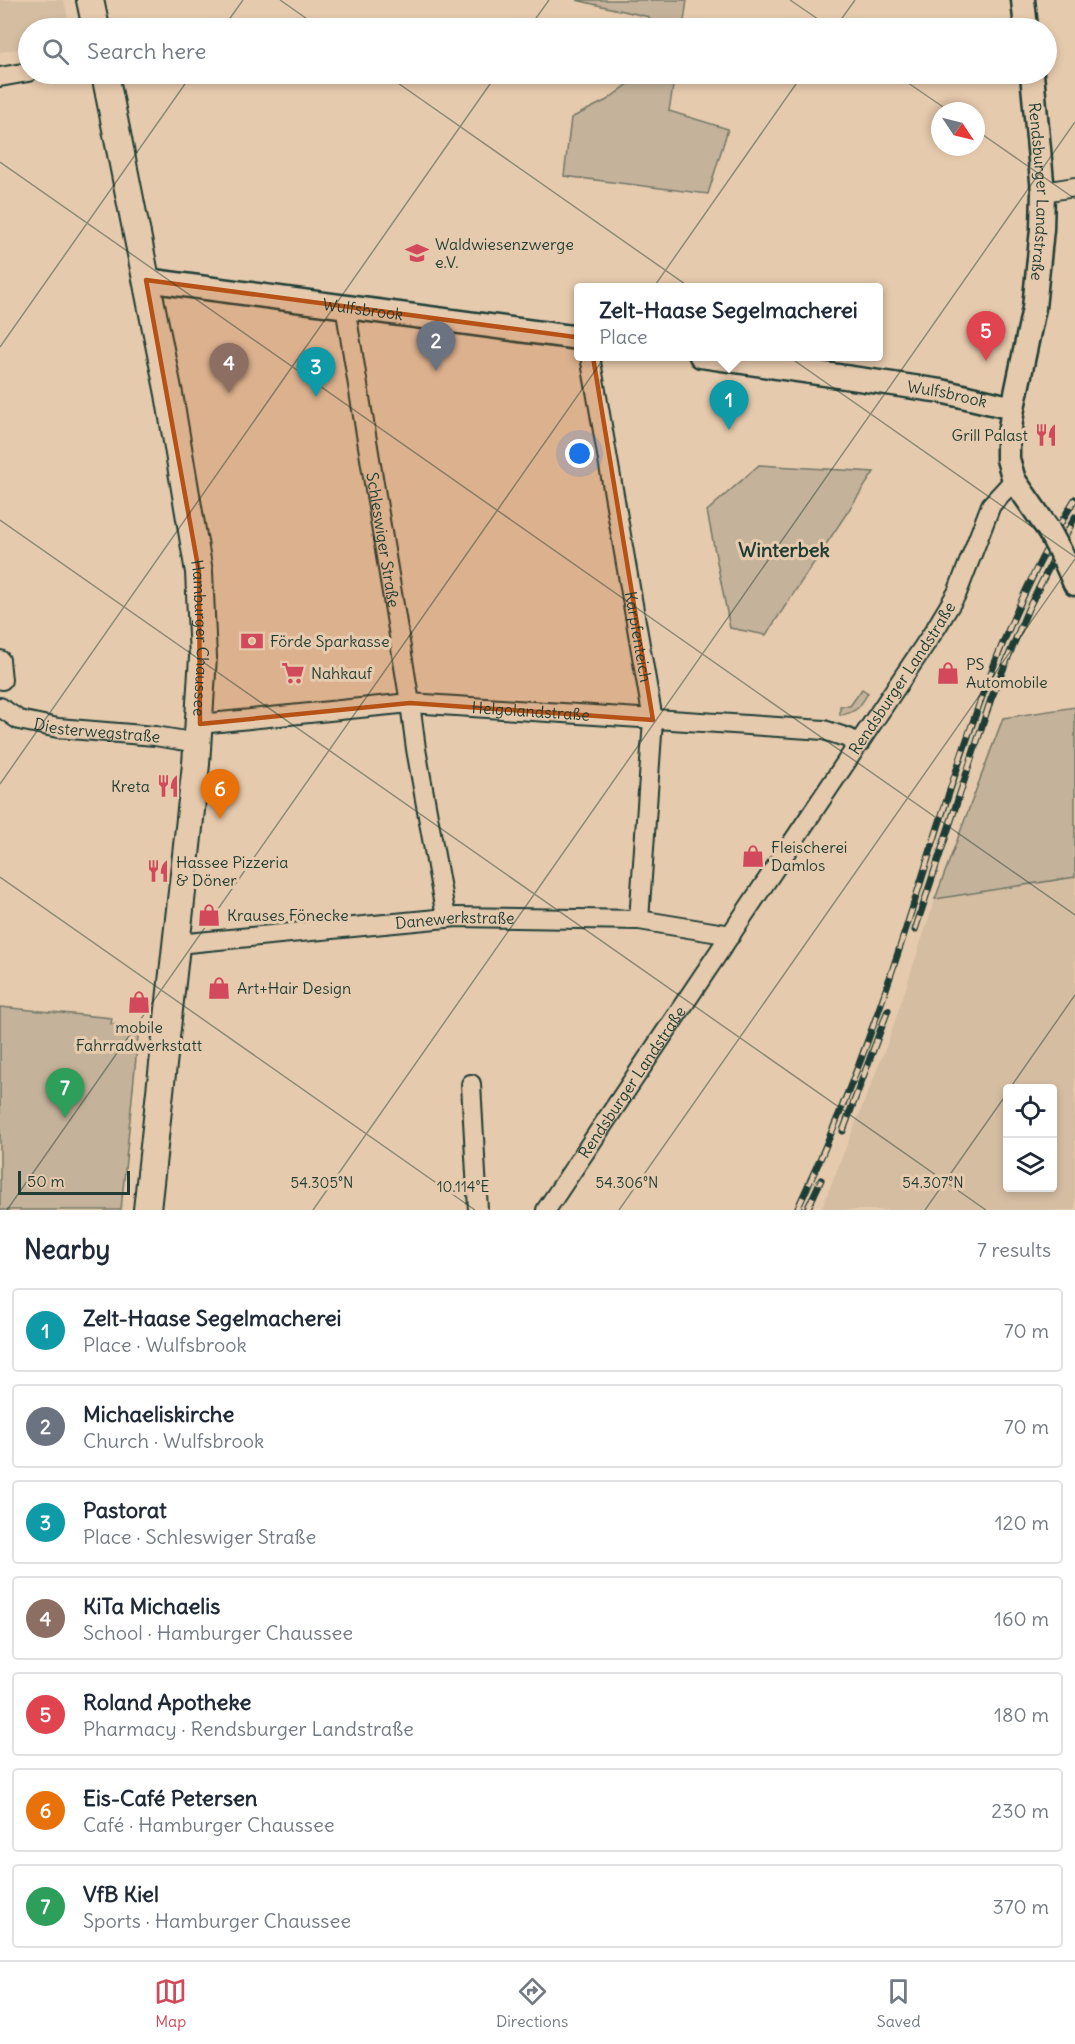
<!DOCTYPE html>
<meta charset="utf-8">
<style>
body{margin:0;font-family:Delius,sans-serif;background:#f6f6f7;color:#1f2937}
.controls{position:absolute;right:18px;bottom:18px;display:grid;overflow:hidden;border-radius:6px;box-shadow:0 3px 9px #0003}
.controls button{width:54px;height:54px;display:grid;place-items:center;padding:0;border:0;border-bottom:2px solid #e0e1e3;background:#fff;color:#1f2937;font:30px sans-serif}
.compass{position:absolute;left:931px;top:102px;width:54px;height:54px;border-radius:50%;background:#fff;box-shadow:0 3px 9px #0003;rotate:125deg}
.scale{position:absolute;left:18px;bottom:15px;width:112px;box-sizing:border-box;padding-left:6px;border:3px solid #1f3d34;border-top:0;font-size:16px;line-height:21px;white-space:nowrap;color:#1f3d34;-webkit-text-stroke:4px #e6caad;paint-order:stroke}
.you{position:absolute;left:580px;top:454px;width:21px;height:21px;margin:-15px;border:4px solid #fff;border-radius:50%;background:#1a73e8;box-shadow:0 0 0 9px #1a73e833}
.badge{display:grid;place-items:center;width:39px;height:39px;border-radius:50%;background:#d1495b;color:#fff;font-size:20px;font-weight:700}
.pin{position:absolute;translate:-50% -50px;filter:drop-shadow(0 2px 3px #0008)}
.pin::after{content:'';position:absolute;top:32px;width:21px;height:18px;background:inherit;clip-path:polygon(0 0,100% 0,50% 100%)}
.popup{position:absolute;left:574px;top:283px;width:309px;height:78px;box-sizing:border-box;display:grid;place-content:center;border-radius:6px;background:#fff;filter:drop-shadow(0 2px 4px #0005);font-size:20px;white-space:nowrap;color:#747a83}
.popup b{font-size:22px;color:#1f2937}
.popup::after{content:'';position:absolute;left:50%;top:100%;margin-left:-12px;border:12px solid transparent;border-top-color:#fff}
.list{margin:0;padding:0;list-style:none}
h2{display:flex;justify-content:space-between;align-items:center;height:78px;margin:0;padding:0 24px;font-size:26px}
h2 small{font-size:20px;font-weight:400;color:#747a83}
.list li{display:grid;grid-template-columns:39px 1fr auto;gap:18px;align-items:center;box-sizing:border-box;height:84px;margin:0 12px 12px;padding:0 12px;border:2px solid #e0e1e3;border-radius:6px}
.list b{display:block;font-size:22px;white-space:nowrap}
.list p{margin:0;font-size:20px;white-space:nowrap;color:#747a83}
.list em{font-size:20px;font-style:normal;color:#747a83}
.icon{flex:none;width:33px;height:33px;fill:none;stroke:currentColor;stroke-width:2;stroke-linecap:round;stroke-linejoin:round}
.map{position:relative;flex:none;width:1075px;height:1210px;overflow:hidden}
.search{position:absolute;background:#fff;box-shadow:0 3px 9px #0003;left:18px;right:18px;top:18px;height:66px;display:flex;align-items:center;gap:15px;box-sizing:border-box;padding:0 21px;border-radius:33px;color:#747a83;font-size:22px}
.sheet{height:750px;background:#fff}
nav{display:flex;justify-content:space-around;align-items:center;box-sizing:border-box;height:84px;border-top:2px solid #e0e1e3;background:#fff;font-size:16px;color:#747a83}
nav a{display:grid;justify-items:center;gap:3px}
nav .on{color:#d1495b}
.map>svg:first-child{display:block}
.built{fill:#d5bda2;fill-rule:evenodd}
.green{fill:#c5b29a;stroke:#727867;stroke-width:1.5}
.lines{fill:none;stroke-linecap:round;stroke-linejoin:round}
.minor-casing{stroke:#1f3d34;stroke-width:22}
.tertiary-casing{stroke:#1f3d34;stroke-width:27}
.secondary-casing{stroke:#1f3d34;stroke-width:30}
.minor{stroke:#e6caad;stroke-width:18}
.tertiary{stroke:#e6caad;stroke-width:22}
.secondary{stroke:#e6caad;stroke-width:26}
.rail-casing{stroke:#1f3d34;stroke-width:7}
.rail{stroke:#e6caad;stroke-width:4.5;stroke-dasharray:14;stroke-linecap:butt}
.tertiary-bridge-casing{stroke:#1f3d34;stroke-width:27;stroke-linecap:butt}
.tertiary-bridge{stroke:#e6caad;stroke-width:22}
.marked{fill:#b65216;fill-opacity:0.2;stroke:#b65216;stroke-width:4.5;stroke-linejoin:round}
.ticks{fill:none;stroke:#1f3d34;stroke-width:1.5;stroke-opacity:0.45}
.labels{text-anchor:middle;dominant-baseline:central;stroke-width:6;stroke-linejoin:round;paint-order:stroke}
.street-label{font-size:16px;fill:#1f3d34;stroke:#e6caad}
.poi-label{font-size:16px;fill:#1f3d34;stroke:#e6caad;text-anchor:start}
.quarter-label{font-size:20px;font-weight:bold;fill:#1f3d34;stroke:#e6caad}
.ticks-label{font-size:15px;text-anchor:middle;fill:#1f3d34;stroke:#e6caad;stroke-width:6;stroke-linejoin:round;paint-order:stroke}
</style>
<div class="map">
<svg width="1075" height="1210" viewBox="0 0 1075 1210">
<rect width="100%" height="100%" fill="#e6caad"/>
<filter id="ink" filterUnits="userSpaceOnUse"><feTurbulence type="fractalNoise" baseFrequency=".0167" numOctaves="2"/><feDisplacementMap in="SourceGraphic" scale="12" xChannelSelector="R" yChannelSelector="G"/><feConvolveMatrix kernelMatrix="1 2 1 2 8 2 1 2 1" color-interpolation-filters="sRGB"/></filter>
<g filter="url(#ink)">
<!-- built -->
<g class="built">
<path d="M0,0H64L70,28H28V47L0,52Z"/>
<path d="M1075,877V1210H821L888,1042L935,899ZM1008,1088H1052V1188H1008Z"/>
</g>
<!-- green -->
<g class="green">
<path d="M576,0H687L683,28H653L649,17Z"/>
<path d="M642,74H675L669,111L728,129L708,194L564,176L571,118L607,100Z"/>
<path d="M759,465L874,472L766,635L730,628L707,511Z"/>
<path d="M862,689L868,693C860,707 856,713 840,715V706H850Z"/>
<path d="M1075,707V877L935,899L1003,718Z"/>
<path d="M0,1007L112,1018L111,1024L139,1027L121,1210H0Z"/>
</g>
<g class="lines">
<!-- minor casing -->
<g class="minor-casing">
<g id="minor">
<path d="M0,77L28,72"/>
<path d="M1043,192L1075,187"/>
<path id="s1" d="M345,306L410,703L416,749L446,917"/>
<path id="s2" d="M590,356L653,720L639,920"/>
<path d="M0,660L2,680"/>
<path id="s3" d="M0,707L19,720L58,728L155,736L198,743"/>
<path id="s4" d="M200,724L410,703L824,730L848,738L859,744"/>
<path id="s5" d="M177,944L457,917L639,920L731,935"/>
<path d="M471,1084L478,1210"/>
<path id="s6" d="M546,1210L936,628L957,593L991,505L1014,480"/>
</g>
</g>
<!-- tertiary casing -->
<g class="tertiary-casing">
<g id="tertiary">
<path d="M1023,0L1026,28"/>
<path id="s7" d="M1032,74L1043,192L1042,229L1034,308L1013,408L1008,442V459L1014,480L1048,529"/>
<path id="s8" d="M146,280L579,338"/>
<path id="s9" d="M701,356L941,391L1013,408"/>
<path d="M1063,557L1075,584"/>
</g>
</g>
<!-- secondary casing -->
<g class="secondary-casing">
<g id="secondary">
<path d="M90,0L96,28"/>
<path id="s10" d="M105,74L169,394L199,572L203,657L196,764L147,1210"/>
</g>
</g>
<!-- minor -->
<use href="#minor" class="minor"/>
<!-- tertiary -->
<use href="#tertiary" class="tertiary"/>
<!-- secondary -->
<use href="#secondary" class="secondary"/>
<!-- rail casing -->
<g class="rail-casing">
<g id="rail">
<path d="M915,930L991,699L1028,609L1075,517"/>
<path d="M843,1131L888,1010"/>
<path d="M797,1210C836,1127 869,1043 897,956C948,801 989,639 1075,499"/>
<path d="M807,1210L821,1180"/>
</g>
</g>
<!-- rail -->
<use href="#rail" class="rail"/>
<!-- tertiary-bridge casing -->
<g class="tertiary-bridge-casing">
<path id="tertiary-bridge" d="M1048,529L1063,557"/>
</g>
<!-- tertiary-bridge -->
<use href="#tertiary-bridge" class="tertiary-bridge"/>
</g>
</g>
<!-- marked area -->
<path class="marked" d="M146,280L590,339L653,720L410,703L200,724L199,572Z"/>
<!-- ticks -->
<path class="ticks" d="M280,0L320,28M790,0L831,28M223,28L243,0M529,28L549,0M835,28L855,0M385,74L1075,557M895,74L949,111M976,130L1075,199M0,162L1075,915M0,347L192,74M0,520L986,1210M0,784L497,74M0,877L475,1210M1010,1088L1075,995M7,1210L803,74M313,1210L1075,122M619,1210L1075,559M925,1210L1008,1092"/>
<!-- icons -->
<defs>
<g id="school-bare" transform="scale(1.8)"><path d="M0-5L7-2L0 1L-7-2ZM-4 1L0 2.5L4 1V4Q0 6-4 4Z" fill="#d1495b" stroke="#e6caad" stroke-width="2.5" paint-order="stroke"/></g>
<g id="restaurant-bare" transform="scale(1.8)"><path d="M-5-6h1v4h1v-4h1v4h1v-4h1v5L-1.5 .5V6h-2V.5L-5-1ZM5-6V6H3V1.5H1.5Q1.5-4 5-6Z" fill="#d1495b" stroke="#e6caad" stroke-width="2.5" paint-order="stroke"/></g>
<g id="bank-bare" transform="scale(1.8)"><path d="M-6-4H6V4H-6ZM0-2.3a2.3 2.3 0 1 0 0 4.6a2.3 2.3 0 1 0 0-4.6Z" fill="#d1495b" stroke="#e6caad" stroke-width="2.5" paint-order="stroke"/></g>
<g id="supermarket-bare" transform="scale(1.8)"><path d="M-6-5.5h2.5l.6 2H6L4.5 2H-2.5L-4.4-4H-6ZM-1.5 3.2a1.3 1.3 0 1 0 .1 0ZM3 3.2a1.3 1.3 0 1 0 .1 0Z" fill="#d1495b" stroke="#e6caad" stroke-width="2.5" paint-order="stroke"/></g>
<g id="shop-bare" transform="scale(1.8)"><path d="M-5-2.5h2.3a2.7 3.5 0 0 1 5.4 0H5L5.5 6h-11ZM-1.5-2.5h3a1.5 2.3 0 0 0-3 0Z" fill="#d1495b" stroke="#e6caad" stroke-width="2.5" paint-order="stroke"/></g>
</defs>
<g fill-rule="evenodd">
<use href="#school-bare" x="417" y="253"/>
<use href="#restaurant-bare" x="1046" y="435"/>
<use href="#bank-bare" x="252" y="641"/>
<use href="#supermarket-bare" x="293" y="673"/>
<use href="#shop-bare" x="948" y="673"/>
<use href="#restaurant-bare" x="168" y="786"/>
<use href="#shop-bare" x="753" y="856"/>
<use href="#restaurant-bare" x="158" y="871"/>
<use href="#shop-bare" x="209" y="915"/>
<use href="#shop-bare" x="219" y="988"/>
<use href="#shop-bare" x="139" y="1002"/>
</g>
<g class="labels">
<!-- street labels -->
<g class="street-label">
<text stroke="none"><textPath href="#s7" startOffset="118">Rendsburger Landstraße</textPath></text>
<text stroke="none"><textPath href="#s8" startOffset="219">Wulfsbrook</textPath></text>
<text stroke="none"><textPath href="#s9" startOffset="249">Wulfsbrook</textPath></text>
<text stroke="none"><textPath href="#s1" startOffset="237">Schleswiger Straße</textPath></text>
<text stroke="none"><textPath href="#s2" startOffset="285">Karpfenteich</textPath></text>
<text stroke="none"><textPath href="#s10" startOffset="573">Hamburger Chaussee</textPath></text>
<text stroke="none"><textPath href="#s6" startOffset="640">Rendsburger Landstraße</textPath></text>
<text stroke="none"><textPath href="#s4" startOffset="332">Helgolandstraße</textPath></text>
<text stroke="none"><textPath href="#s3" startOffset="102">Diesterwegstraße</textPath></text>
<text stroke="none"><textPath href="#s5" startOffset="279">Danewerkstraße</textPath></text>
<text stroke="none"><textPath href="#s6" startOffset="154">Rendsburger Landstraße</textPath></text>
</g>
<!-- poi labels -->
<g class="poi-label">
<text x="435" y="244">Waldwiesenzwerge<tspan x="435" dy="18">e.V.</tspan></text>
<text x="1028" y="435" text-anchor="end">Grill Palast</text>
<text x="270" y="641">Förde Sparkasse</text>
<text x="966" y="664">PS<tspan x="966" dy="18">Automobile</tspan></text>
<text x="311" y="673">Nahkauf</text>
<text x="150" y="786" text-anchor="end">Kreta</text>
<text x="771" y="847">Fleischerei<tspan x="771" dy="18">Damlos</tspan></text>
<text x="176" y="862">Hassee Pizzeria<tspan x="176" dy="18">&amp; Döner</tspan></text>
<text x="227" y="915">Krauses Fönecke</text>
<text x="237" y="988">Art+Hair Design</text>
<text x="139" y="1027" text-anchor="middle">mobile<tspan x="139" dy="18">Fahrradwerkstatt</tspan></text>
</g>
<!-- quarter labels -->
<g class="quarter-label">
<text x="784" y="549">Winterbek</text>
</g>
</g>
<g class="ticks-label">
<text x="322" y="1188">54.305°N</text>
<text x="627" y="1188">54.306°N</text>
<text x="933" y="1188">54.307°N</text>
<text x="463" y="1192">10.114°E</text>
</g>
</svg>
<div class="controls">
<button><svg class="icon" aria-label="locate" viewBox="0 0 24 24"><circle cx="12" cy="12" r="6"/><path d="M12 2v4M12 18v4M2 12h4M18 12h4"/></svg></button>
<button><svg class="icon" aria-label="layers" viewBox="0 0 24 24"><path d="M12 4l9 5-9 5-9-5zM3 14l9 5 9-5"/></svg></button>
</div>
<svg class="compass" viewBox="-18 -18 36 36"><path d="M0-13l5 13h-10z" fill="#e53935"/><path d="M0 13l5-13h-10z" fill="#747a83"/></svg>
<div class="scale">50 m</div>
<div class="you"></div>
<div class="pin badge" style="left:729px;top:430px;background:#0f9aa8">1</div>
<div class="popup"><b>Zelt-Haase Segelmacherei</b>Place</div>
<div class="pin badge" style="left:436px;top:371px;background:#6b7280">2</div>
<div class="pin badge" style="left:316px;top:397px;background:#0f9aa8">3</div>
<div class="pin badge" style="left:229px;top:393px;background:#8d6e63">4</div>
<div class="pin badge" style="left:986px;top:361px;background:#e0444e">5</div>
<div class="pin badge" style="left:220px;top:819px;background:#e8710a">6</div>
<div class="pin badge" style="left:65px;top:1118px;background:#2e9e5b">7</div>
<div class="search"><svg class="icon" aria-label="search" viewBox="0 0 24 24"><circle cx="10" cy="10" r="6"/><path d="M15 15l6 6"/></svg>Search here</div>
</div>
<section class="sheet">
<h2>Nearby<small>7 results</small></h2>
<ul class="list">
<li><span class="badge" style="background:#0f9aa8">1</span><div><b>Zelt-Haase Segelmacherei</b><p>Place · Wulfsbrook</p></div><em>70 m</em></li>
<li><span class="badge" style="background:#6b7280">2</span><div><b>Michaeliskirche</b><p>Church · Wulfsbrook</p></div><em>70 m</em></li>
<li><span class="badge" style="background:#0f9aa8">3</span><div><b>Pastorat</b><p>Place · Schleswiger Straße</p></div><em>120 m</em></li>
<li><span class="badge" style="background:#8d6e63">4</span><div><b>KiTa Michaelis</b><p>School · Hamburger Chaussee</p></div><em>160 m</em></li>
<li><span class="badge" style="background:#e0444e">5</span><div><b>Roland Apotheke</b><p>Pharmacy · Rendsburger Landstraße</p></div><em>180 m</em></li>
<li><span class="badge" style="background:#e8710a">6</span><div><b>Eis-Café Petersen</b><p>Café · Hamburger Chaussee</p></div><em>230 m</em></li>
<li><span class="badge" style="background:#2e9e5b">7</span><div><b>VfB Kiel</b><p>Sports · Hamburger Chaussee</p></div><em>370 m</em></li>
</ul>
</section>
<nav>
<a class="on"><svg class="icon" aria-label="map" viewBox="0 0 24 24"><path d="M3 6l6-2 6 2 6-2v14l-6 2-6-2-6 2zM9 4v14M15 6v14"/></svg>Map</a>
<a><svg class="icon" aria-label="directions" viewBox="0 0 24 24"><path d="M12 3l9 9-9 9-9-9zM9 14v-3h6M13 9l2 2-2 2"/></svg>Directions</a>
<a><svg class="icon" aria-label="saved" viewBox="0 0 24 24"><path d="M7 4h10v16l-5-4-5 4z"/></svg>Saved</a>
</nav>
